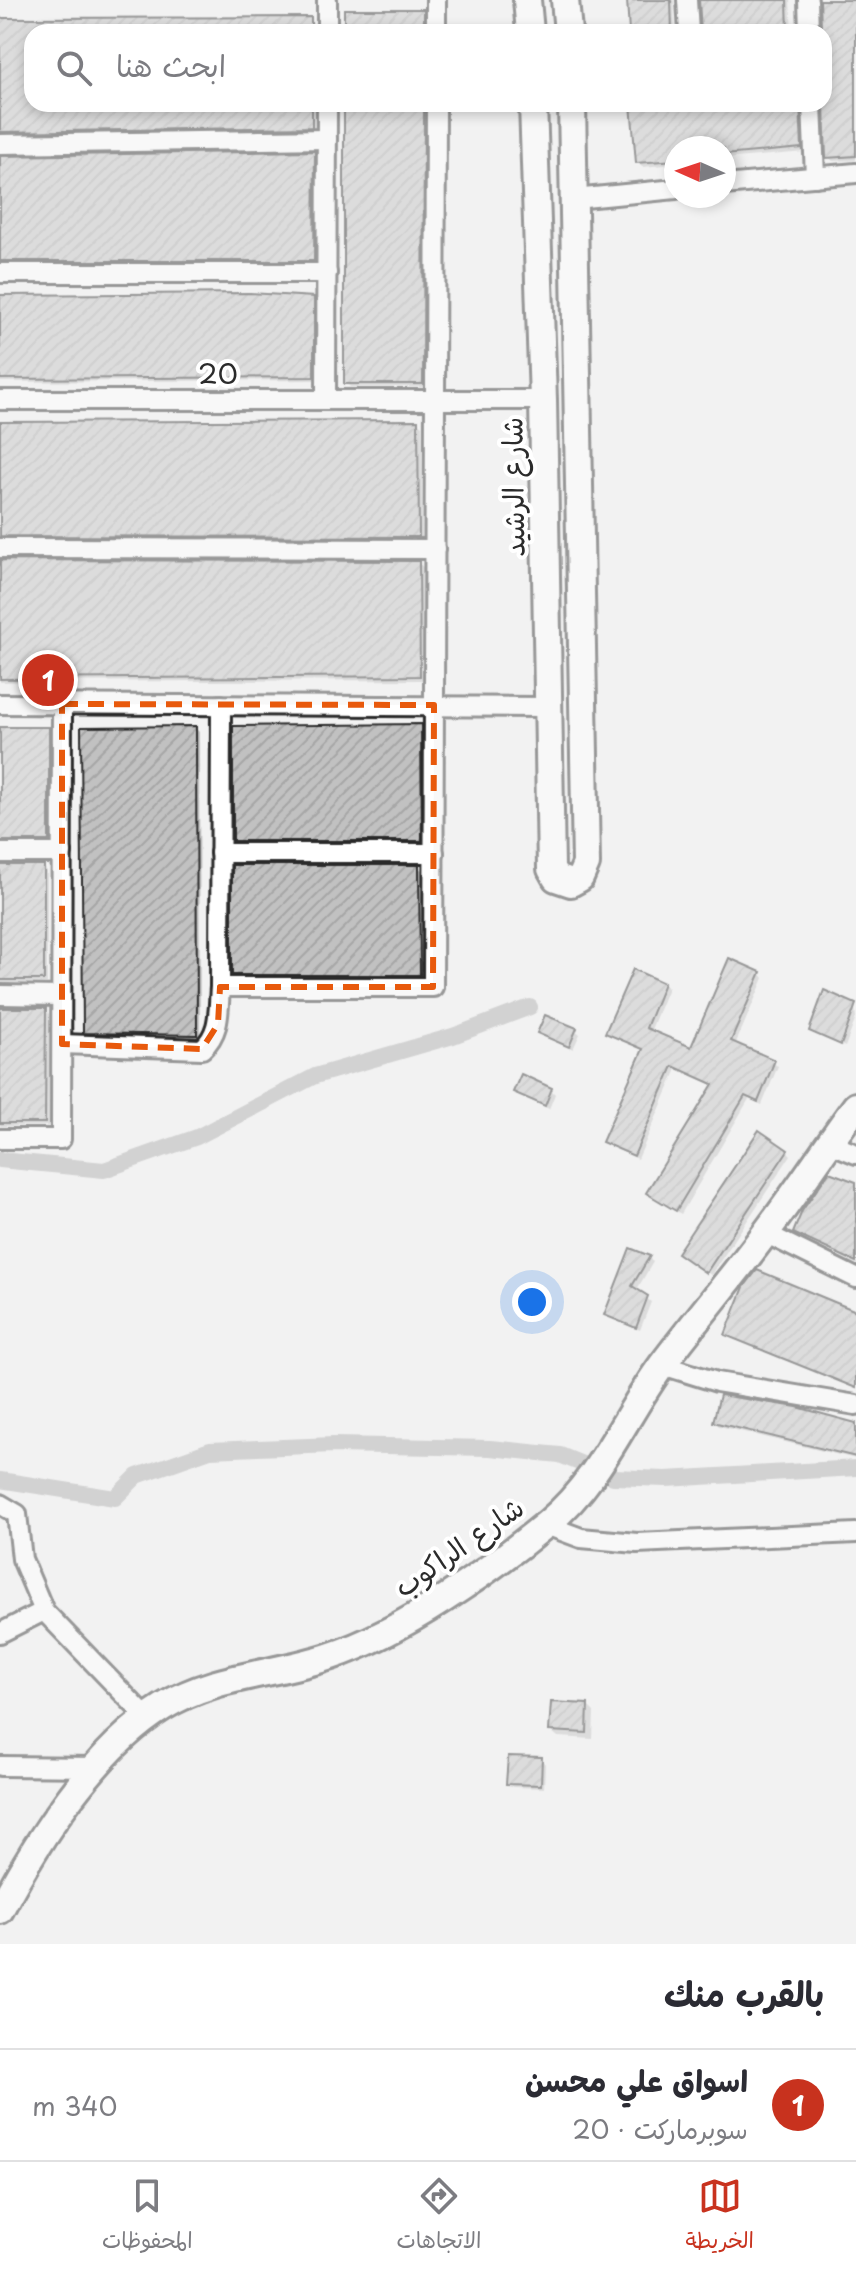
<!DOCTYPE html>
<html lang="ar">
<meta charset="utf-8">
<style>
body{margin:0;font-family:"Playpen Sans","Playpen Sans Arabic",sans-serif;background:#f2f2f3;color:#2b2b33;direction:rtl}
.compass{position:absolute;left:664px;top:136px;width:72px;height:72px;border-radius:50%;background:#fff;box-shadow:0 4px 12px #0003;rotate:273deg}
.you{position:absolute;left:532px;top:1302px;width:28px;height:28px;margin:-20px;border:6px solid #fff;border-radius:50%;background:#1a73e8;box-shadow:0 0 0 12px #1a73e833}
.badge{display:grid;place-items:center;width:52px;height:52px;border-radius:50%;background:#c8321e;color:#fff;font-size:26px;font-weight:700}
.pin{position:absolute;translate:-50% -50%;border:4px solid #fff;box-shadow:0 2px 8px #0006}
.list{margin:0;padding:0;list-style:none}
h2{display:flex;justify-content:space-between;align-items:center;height:104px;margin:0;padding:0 32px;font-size:34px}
h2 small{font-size:26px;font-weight:400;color:#7c7c81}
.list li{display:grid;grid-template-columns:52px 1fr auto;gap:24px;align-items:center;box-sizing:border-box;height:112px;padding:0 32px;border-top:2px solid #e1e1e2}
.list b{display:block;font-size:30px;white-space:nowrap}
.list p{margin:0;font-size:26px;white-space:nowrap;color:#7c7c81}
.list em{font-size:26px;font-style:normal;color:#7c7c81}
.icon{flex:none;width:44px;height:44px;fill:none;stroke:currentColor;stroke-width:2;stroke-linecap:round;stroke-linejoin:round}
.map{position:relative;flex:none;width:856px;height:1944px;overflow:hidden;direction:ltr}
.search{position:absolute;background:#fff;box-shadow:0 4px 12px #0003;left:24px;right:24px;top:24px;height:88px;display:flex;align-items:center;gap:20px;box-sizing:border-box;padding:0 28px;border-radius:24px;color:#7c7c81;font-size:30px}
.sheet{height:216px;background:#fff}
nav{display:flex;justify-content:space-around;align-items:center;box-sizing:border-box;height:112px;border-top:2px solid #e1e1e2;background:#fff;font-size:22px;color:#7c7c81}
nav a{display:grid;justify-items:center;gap:4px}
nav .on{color:#c8321e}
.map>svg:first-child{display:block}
.shadow{fill:#0003}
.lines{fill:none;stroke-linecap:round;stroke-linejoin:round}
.canal{stroke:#ababab;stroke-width:16}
.building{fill:url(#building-hatch);stroke:#2b2b2b;stroke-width:2}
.street-casing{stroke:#2b2b2b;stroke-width:24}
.secondary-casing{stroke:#2b2b2b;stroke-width:32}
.street{stroke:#fff;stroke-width:18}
.secondary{stroke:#fff;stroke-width:26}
.marked{fill:none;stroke:#e8590c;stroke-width:6;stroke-dasharray:16 10;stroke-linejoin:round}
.labels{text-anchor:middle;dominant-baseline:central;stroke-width:8;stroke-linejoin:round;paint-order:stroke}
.street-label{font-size:28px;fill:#2b2b2b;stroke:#fff}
</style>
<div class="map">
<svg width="856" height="1944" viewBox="0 0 856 1944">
<defs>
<pattern id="building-hatch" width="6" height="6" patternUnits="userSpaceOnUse" patternTransform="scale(2)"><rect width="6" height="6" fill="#c1c1c1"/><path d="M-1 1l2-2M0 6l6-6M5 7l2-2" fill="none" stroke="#a6a6a6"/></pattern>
</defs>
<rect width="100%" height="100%" fill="#f2f2f2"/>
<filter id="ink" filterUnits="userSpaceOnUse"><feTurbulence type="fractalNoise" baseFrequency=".0125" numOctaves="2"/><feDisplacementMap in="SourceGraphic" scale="16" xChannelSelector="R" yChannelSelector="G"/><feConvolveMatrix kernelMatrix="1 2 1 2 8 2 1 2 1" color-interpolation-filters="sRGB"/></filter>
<g filter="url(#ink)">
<!-- shadow -->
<g class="shadow">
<path d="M629,0H674L675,32H631Z"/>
<path d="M701,0H790L792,32H703Z"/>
<path d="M819,0H856V160L833,161L828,157L824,32H821Z"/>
<path d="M423,11L427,15L428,32H346Z"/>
<path d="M311,19L315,32H32V104H315V131L0,137V20Z"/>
<path d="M346,104H428L426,387H350L346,383Z"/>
<path d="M633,104H802L805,152L724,159V148H676V164L642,167L638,163Z"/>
<path d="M314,153L318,157V264L0,267V158Z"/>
<path d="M0,297L313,299L318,303L317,380L0,382Z"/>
<path d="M417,422L422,426V540L0,542V424Z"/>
<path d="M0,562L418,563L423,567V680L0,682Z"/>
<path d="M421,726L425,731V844H239L235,840Z"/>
<path d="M195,728L199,732L200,1038L89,1036L85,1032Z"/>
<path d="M0,729H48L52,733V844L0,848Z"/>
<path d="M0,867H43L47,871V983H0Z"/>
<path d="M418,867L423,871L424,978H238L234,974Z"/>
<path d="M760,973L764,978L735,1045L778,1066L762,1105L749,1099L681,1214L653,1197L714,1085L677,1069L638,1159L609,1146L605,1142L644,1051L608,1033L663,984L668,988L650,1032L692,1050Z"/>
<path d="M855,1005L856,1018L845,1047L811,1030Z"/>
<path d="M0,1010H45L49,1014V1126H0Z"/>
<path d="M575,1030L580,1034L573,1049L540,1032Z"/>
<path d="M551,1090L555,1094L549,1109L515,1092Z"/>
<path d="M787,1151L791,1155L711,1275L684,1257Z"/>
<path d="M856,1185V1264L795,1233Z"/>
<path d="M649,1258L653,1262L636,1291L651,1302L640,1330L606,1315Z"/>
<path d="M856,1312V1389L727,1335Z"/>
<path d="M715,1421L856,1424V1459L719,1426Z"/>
<path d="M588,1706L594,1712L593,1739L558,1737L551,1731Z"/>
<path d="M541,1759L545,1764L544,1788L512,1787L508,1783Z"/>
</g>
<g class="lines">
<!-- canal -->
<g class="canal">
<path d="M0,1160L104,1170L197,1137L315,1076L453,1036L530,1007"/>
<path d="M613,1477L666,1479L856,1468"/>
<path d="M0,1480L115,1498L137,1476L210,1450L334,1445L490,1448L560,1455L587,1466"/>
</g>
</g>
<!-- building -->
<g class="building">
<path d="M627,0H671L672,32H629Z"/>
<path d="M699,0H787L788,32H701Z"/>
<path d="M820,0H856V156L826,158Z"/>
<rect x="344" y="9" width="80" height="23"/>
<path d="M311,17V32H32V104H312V127L0,132V18Z"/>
<path d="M344,104H424L423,384H344Z"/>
<path d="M631,104H800L802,148L724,155V148H676V160L636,163Z"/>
<path d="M315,151L314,261H0V156Z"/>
<path d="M250,293L314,297V377L0,379V295Z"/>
<path d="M418,420L419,537L0,536V422Z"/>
<path d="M0,560L419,561L420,676L0,679Z"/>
<path d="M421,724L422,841H233V726Z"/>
<path d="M196,726L197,1035L83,1033L81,727Z"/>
<rect x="0" y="727" width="49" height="114"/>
<rect x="0" y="865" width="44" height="115"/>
<path d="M232,865H419L420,975H232Z"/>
<path d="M729,958L761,972L731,1041L775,1060L758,1102L745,1096L676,1211L646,1193L713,1084L673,1066L634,1156L602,1142L643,1049L605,1033L633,969L664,983L646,1028L691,1047Z"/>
<path d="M824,990L856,1004L841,1045L809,1031Z"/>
<path d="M0,1008H46L45,1123H0Z"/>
<path d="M545,1015L577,1028L569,1047L537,1033Z"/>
<path d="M521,1074L552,1088L545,1106L513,1092Z"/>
<path d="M759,1130L788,1150L706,1273L677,1253Z"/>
<path d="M829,1172L856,1182V1262L793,1233L802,1211Z"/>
<path d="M630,1248L650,1256L632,1286L648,1296L636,1328L604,1315Z"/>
<path d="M757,1270L856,1311V1388L725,1335L744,1287Z"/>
<path d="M720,1395L797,1407L856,1423V1457L713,1422Z"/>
<path d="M551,1702L588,1704L587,1733L549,1731Z"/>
<path d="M508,1756L542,1757L541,1785L506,1784Z"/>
</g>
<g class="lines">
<!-- street casing -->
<g class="street-casing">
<g id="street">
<path d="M687,0L689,32"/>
<path d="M808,0L809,32"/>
<path d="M327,32V0"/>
<path d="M436,32V0"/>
<path d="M812,104L815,177"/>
<path d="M0,144L327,139"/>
<path d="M724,185L856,173"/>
<path d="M574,199L676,189"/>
<path d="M0,273H327"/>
<path d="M0,400H543"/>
<path d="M326,400L327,104"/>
<path d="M0,548L435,549"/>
<path d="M0,704L548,707"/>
<path d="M0,853H62"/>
<path d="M220,853H434"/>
<path d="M220,987H433L436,104"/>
<path d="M0,995L61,996"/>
<path d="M62,1044L202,1049C221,1032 218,1011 220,987L221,705"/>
<path d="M0,1139H61L62,704"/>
<path d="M829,1143L856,1154"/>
<path d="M765,1233L856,1278"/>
<path d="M662,1365L717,1382L856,1405"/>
<path d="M0,1504L17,1514L22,1559L44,1611L147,1718"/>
<path d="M546,1525L581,1538L637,1543L856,1533"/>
<path d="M0,1633L44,1611"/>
<path d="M0,1766L98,1767"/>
</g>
</g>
<!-- secondary casing -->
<g class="secondary-casing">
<g id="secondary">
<path d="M527,0L530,32"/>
<path d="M565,0L568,32"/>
<path d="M533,104L543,400L551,869L556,878L571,883L580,878L586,864L572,104"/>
<path d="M0,1910C37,1840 95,1749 163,1707C213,1675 275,1675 331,1656C402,1633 491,1570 549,1522C600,1480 624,1417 662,1365C695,1321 731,1279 764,1235C796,1193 825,1148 856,1106"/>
</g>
</g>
<!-- street -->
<use href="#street" class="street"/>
<!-- secondary -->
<use href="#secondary" class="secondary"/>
</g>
</g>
<!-- marked area -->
<path d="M0 0H856V1944H0ZM62,704L434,705L433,987H220L218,1024L202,1049L62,1044Z" fill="#f2f2f2" fill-opacity=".55" fill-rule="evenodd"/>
<path class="marked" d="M62,704L434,705L433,987H220L218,1024L202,1049L62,1044Z"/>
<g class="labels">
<!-- street labels -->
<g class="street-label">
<text x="218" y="372">20</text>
<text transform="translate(512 487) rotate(-91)">شارع الرشيد</text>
<text transform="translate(458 1546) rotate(-35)">شارع الراكوب</text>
</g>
</g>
</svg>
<svg class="compass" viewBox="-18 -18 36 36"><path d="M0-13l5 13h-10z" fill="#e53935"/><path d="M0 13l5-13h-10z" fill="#7c7c81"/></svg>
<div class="you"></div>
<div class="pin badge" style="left:48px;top:680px">1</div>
<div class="search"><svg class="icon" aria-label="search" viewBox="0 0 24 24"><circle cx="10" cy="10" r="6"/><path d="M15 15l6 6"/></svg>ابحث هنا</div>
</div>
<section class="sheet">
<h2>بالقرب منك<small></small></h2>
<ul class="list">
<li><span class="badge">1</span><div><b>اسواق علي محسن</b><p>سوبرماركت · 20</p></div><em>340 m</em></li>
</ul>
</section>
<nav>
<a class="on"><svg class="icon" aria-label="map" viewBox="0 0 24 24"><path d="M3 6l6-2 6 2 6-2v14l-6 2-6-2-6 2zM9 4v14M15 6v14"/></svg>الخريطة</a>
<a><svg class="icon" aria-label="directions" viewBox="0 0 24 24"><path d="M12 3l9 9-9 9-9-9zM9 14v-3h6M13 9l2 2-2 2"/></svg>الاتجاهات</a>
<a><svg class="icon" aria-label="saved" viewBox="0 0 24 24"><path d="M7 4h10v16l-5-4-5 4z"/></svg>المحفوظات</a>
</nav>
